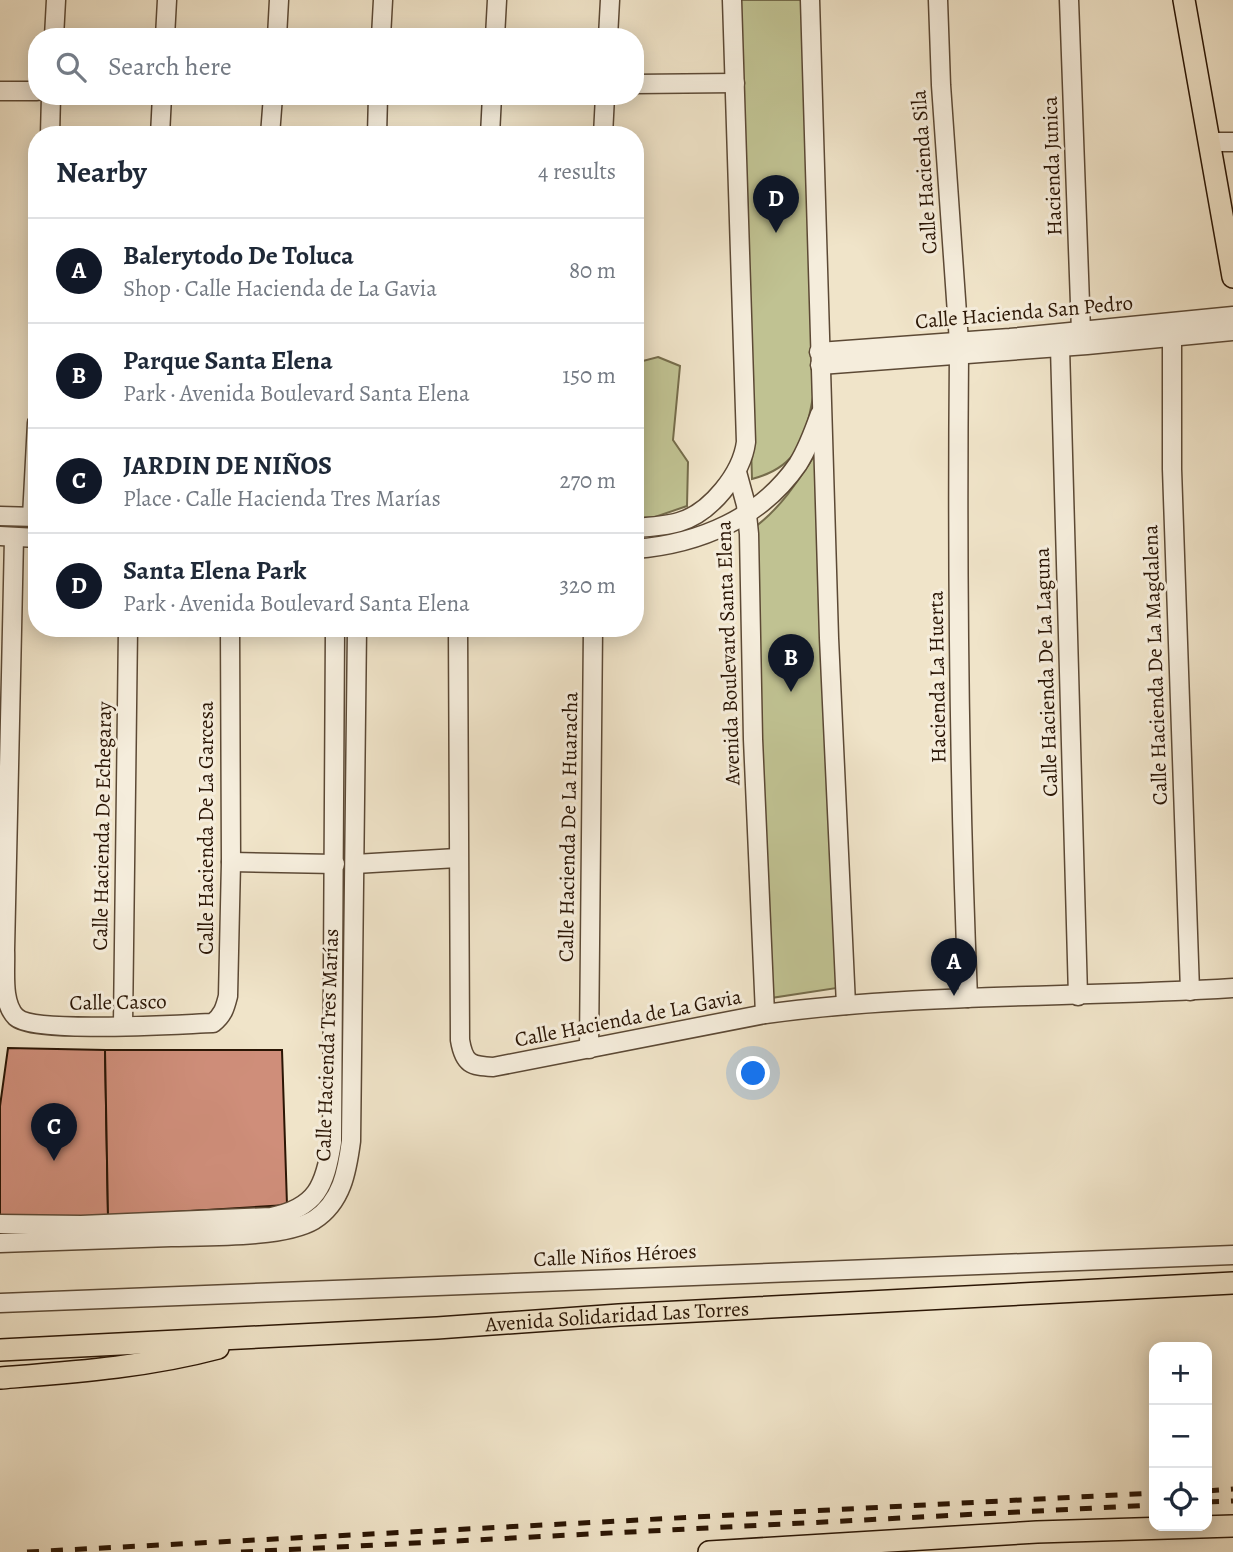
<!DOCTYPE html>
<meta charset="utf-8">
<style>
body{margin:0;font-family:Alegreya,serif;background:#f6f6f7;color:#1f2937}
.controls{position:absolute;right:21px;bottom:21px;display:grid;overflow:hidden;border-radius:14px;box-shadow:0 4px 18px #0003}
.controls button{width:63px;height:63px;display:grid;place-items:center;padding:0;border:0;border-bottom:2px solid #e0e1e3;background:#fff;color:#1f2937;font:35px sans-serif}
.you{position:absolute;left:754px;top:1074px;width:24px;height:24px;margin:-18px;border:5px solid #fff;border-radius:50%;background:#1a73e8;box-shadow:0 0 0 10px #1a73e833}
.badge{display:grid;place-items:center;width:46px;height:46px;border-radius:50%;background:#111827;color:#fff;font-size:23px;font-weight:700}
.pin{position:absolute;translate:-50% -58px;filter:drop-shadow(0 2px 4px #0008)}
.pin::after{content:'';position:absolute;top:37px;width:24px;height:21px;background:inherit;clip-path:polygon(0 0,100% 0,50% 100%)}
.list{margin:0;padding:0;list-style:none}
h2{display:flex;justify-content:space-between;align-items:center;height:91px;margin:0;padding:0 28px;font-size:30px}
h2 small{font-size:23px;font-weight:400;color:#747a83}
.list li{display:grid;grid-template-columns:46px 1fr auto;gap:21px;align-items:center;box-sizing:border-box;height:105px;padding:0 28px;border-top:2px solid #e0e1e3}
.list b{display:block;font-size:26px;white-space:nowrap}
.list p{margin:0;font-size:23px;white-space:nowrap;color:#747a83}
.list em{font-size:23px;font-style:normal;color:#747a83}
.icon{flex:none;width:38px;height:38px;fill:none;stroke:currentColor;stroke-width:2;stroke-linecap:round;stroke-linejoin:round}
.map{position:relative;flex:none;width:1233px;height:1552px;overflow:hidden}
.search{position:absolute;background:#fff;box-shadow:0 4px 18px #0003;left:28px;top:28px;width:616px;height:77px;display:flex;align-items:center;gap:18px;box-sizing:border-box;padding:0 24px;border-radius:28px;color:#747a83;font-size:26px}
.panel{position:absolute;background:#fff;box-shadow:0 4px 18px #0003;left:28px;top:126px;width:616px;height:511px;border-radius:28px}
.map>svg:first-child{display:block}
.green{fill:#c0c292;stroke:#756c4b;stroke-width:2}
.building{fill:#cf8e7a;stroke:#2a1504;stroke-width:2}
.lines{fill:none;stroke-linecap:round;stroke-linejoin:round}
.minor-casing{stroke:#5c4935;stroke-width:21}
.major-casing{stroke:#2a1504;stroke-width:24}
.minor{stroke:#f5eddc;stroke-width:18}
.major{stroke:#f0e4c9;stroke-width:21}
.rail{stroke:#2a1504;stroke-width:5;stroke-dasharray:12 12;stroke-linecap:butt}
.labels{text-anchor:middle;dominant-baseline:central;stroke-width:6;stroke-linejoin:round;paint-order:stroke}
.street-label{font-size:21px;fill:#2a1504;stroke:#f5eddc}
</style>
<div class="map">
<svg width="1233" height="1552" viewBox="0 0 1233 1552">
<rect width="100%" height="100%" fill="#f0e4c9"/>
<filter id="stains"><feTurbulence type="fractalNoise" baseFrequency=".00286" numOctaves="4"/><feColorMatrix values="0 0 0 0 .2 0 0 0 0 .09 0 0 0 0 .02 0 0 0 .5 -.17"/></filter>
<radialGradient id="worn" r=".72"><stop offset=".6" stop-color="#630" stop-opacity="0"/><stop offset="1" stop-color="#630" stop-opacity=".3"/></radialGradient>
<!-- green -->
<g class="green">
<path d="M738,0H802L813,397C805,440 798,467 752,479Z"/>
<path d="M658,357L680,366L673,440L688,462L687,506L655,517L635,518V363Z"/>
<path d="M820,447L821,647L837,988L771,998L751,530C781,509 800,478 820,447Z"/>
</g>
<!-- building -->
<g class="building">
<path d="M8,1048L105,1050L108,1216H0V1106Z"/>
<path d="M105,1050H282L287,1205L108,1216Z"/>
</g>
<g class="lines">
<!-- minor casing -->
<g class="minor-casing">
<g id="minor">
<path d="M810,0L829,638L846,1005"/>
<path d="M938,0L941,85L959,342"/>
<path d="M1069,0L1081,331"/>
<path d="M54,37L56,0"/>
<path d="M165,37L167,0"/>
<path d="M277,37L279,0"/>
<path d="M381,37L383,0"/>
<path d="M495,37L497,0"/>
<path d="M608,37L610,0"/>
<path d="M635,84L735,83"/>
<path d="M0,91H37"/>
<path d="M50,135L51,96"/>
<path d="M160,135L162,96"/>
<path d="M270,135L273,96"/>
<path d="M377,135L378,96"/>
<path d="M490,135L492,96"/>
<path d="M603,135L605,96"/>
<path d="M1209,142H1233"/>
<path d="M1172,337V469L1190,991"/>
<path d="M1060,347L1078,996"/>
<path d="M819,352L1010,338L1233,316"/>
<path d="M959,354C957,569 959,784 968,998"/>
<path d="M820,365L1087,345L1233,331"/>
<path d="M737,472L746,505L749,534L753,739L765,1014"/>
<path d="M0,516L37,517"/>
<path d="M32,517L37,423"/>
<path d="M635,528C650,527 665,526 679,522C711,513 742,473 746,442L732,0"/>
<path d="M0,536L37,538"/>
<path d="M14,538L5,950C6,970 1,1002 16,1017C34,1034 181,1024 213,1023C223,1015 225,1008 228,996L231,862L230,628"/>
<path d="M635,549C699,544 761,518 798,464C808,448 814,431 820,414"/>
<path d="M458,628L460,1040C464,1064 471,1066 493,1067L765,1014C920,993 1077,998 1233,988"/>
<path d="M231,862L335,864"/>
<path d="M355,864L457,858"/>
<path d="M123,1025L128,628"/>
<path d="M589,1049L593,628"/>
<path d="M0,1224L81,1225L271,1217C317,1208 325,1185 332,1142L335,628"/>
<path d="M0,1243C57,1241 114,1239 171,1237C208,1236 284,1238 314,1220C342,1202 347,1171 351,1141L357,628"/>
<path d="M0,1303L1233,1255"/>
</g>
</g>
<!-- major casing -->
<g class="major-casing">
<g id="major">
<path d="M1184,0L1233,277"/>
<path id="s1" d="M0,1350L437,1328L619,1315L1233,1283"/>
<path d="M0,1378C74,1372 147,1367 218,1348"/>
<path d="M709,1552L1037,1532L1233,1526"/>
</g>
</g>
<!-- minor -->
<use href="#minor" class="minor"/>
<!-- major -->
<use href="#major" class="major"/>
<!-- rail -->
<g class="rail">
<path d="M1207,1491L1233,1489"/>
<path d="M1207,1502L1233,1501"/>
<path d="M27,1552L1154,1493"/>
<path d="M241,1552L1154,1505"/>
</g>
</g>
<g class="labels">
<!-- street labels -->
<g class="street-label">
<text transform="translate(1052 166) rotate(-92)">Hacienda Junica</text>
<text transform="translate(924 172) rotate(-94)">Calle Hacienda Sila</text>
<text transform="translate(1024 312) rotate(-5)">Calle Hacienda San Pedro</text>
<text transform="translate(728 653) rotate(-92)">Avenida Boulevard Santa Elena</text>
<text transform="translate(1155 665) rotate(-92)">Calle Hacienda De La Magdalena</text>
<text transform="translate(1046 672) rotate(-92)">Calle Hacienda De La Laguna</text>
<text transform="translate(937 677) rotate(-91)">Hacienda La Huerta</text>
<text transform="translate(102 826) rotate(-89)">Calle Hacienda De Echegaray</text>
<text transform="translate(568 827) rotate(-89)">Calle Hacienda De La Huaracha</text>
<text transform="translate(206 828) rotate(-90)">Calle Hacienda De La Garcesa</text>
<text transform="translate(118 1002) rotate(-1)">Calle Casco</text>
<text transform="translate(628 1018) rotate(-11)">Calle Hacienda de La Gavia</text>
<text transform="translate(327 1045) rotate(-88)">Calle Hacienda Tres Marías</text>
<text transform="translate(615 1255) rotate(-3)">Calle Niños Héroes</text>
<text stroke="none"><textPath href="#s1" startOffset="618">Avenida Solidaridad Las Torres</textPath></text>
</g>
</g>
<rect width="100%" height="100%" filter="url(#stains)"/>
<rect width="100%" height="100%" fill="url(#worn)"/>
</svg>
<div class="controls">
<button>+</button>
<button>−</button>
<button><svg class="icon" aria-label="locate" viewBox="0 0 24 24"><circle cx="12" cy="12" r="6"/><path d="M12 2v4M12 18v4M2 12h4M18 12h4"/></svg></button>
</div>
<div class="you"></div>
<div class="pin badge" style="left:954px;top:996px">A</div>
<div class="pin badge" style="left:791px;top:692px">B</div>
<div class="pin badge" style="left:54px;top:1161px">C</div>
<div class="pin badge" style="left:776px;top:233px">D</div>
<div class="search"><svg class="icon" aria-label="search" viewBox="0 0 24 24"><circle cx="10" cy="10" r="6"/><path d="M15 15l6 6"/></svg>Search here</div>
<section class="panel">
<h2>Nearby<small>4 results</small></h2>
<ul class="list">
<li><span class="badge">A</span><div><b>Balerytodo De Toluca</b><p>Shop · Calle Hacienda de La Gavia</p></div><em>80 m</em></li>
<li><span class="badge">B</span><div><b>Parque Santa Elena</b><p>Park · Avenida Boulevard Santa Elena</p></div><em>150 m</em></li>
<li><span class="badge">C</span><div><b>JARDIN DE NIÑOS</b><p>Place · Calle Hacienda Tres Marías</p></div><em>270 m</em></li>
<li><span class="badge">D</span><div><b>Santa Elena Park</b><p>Park · Avenida Boulevard Santa Elena</p></div><em>320 m</em></li>
</ul>
</section>
</div>
